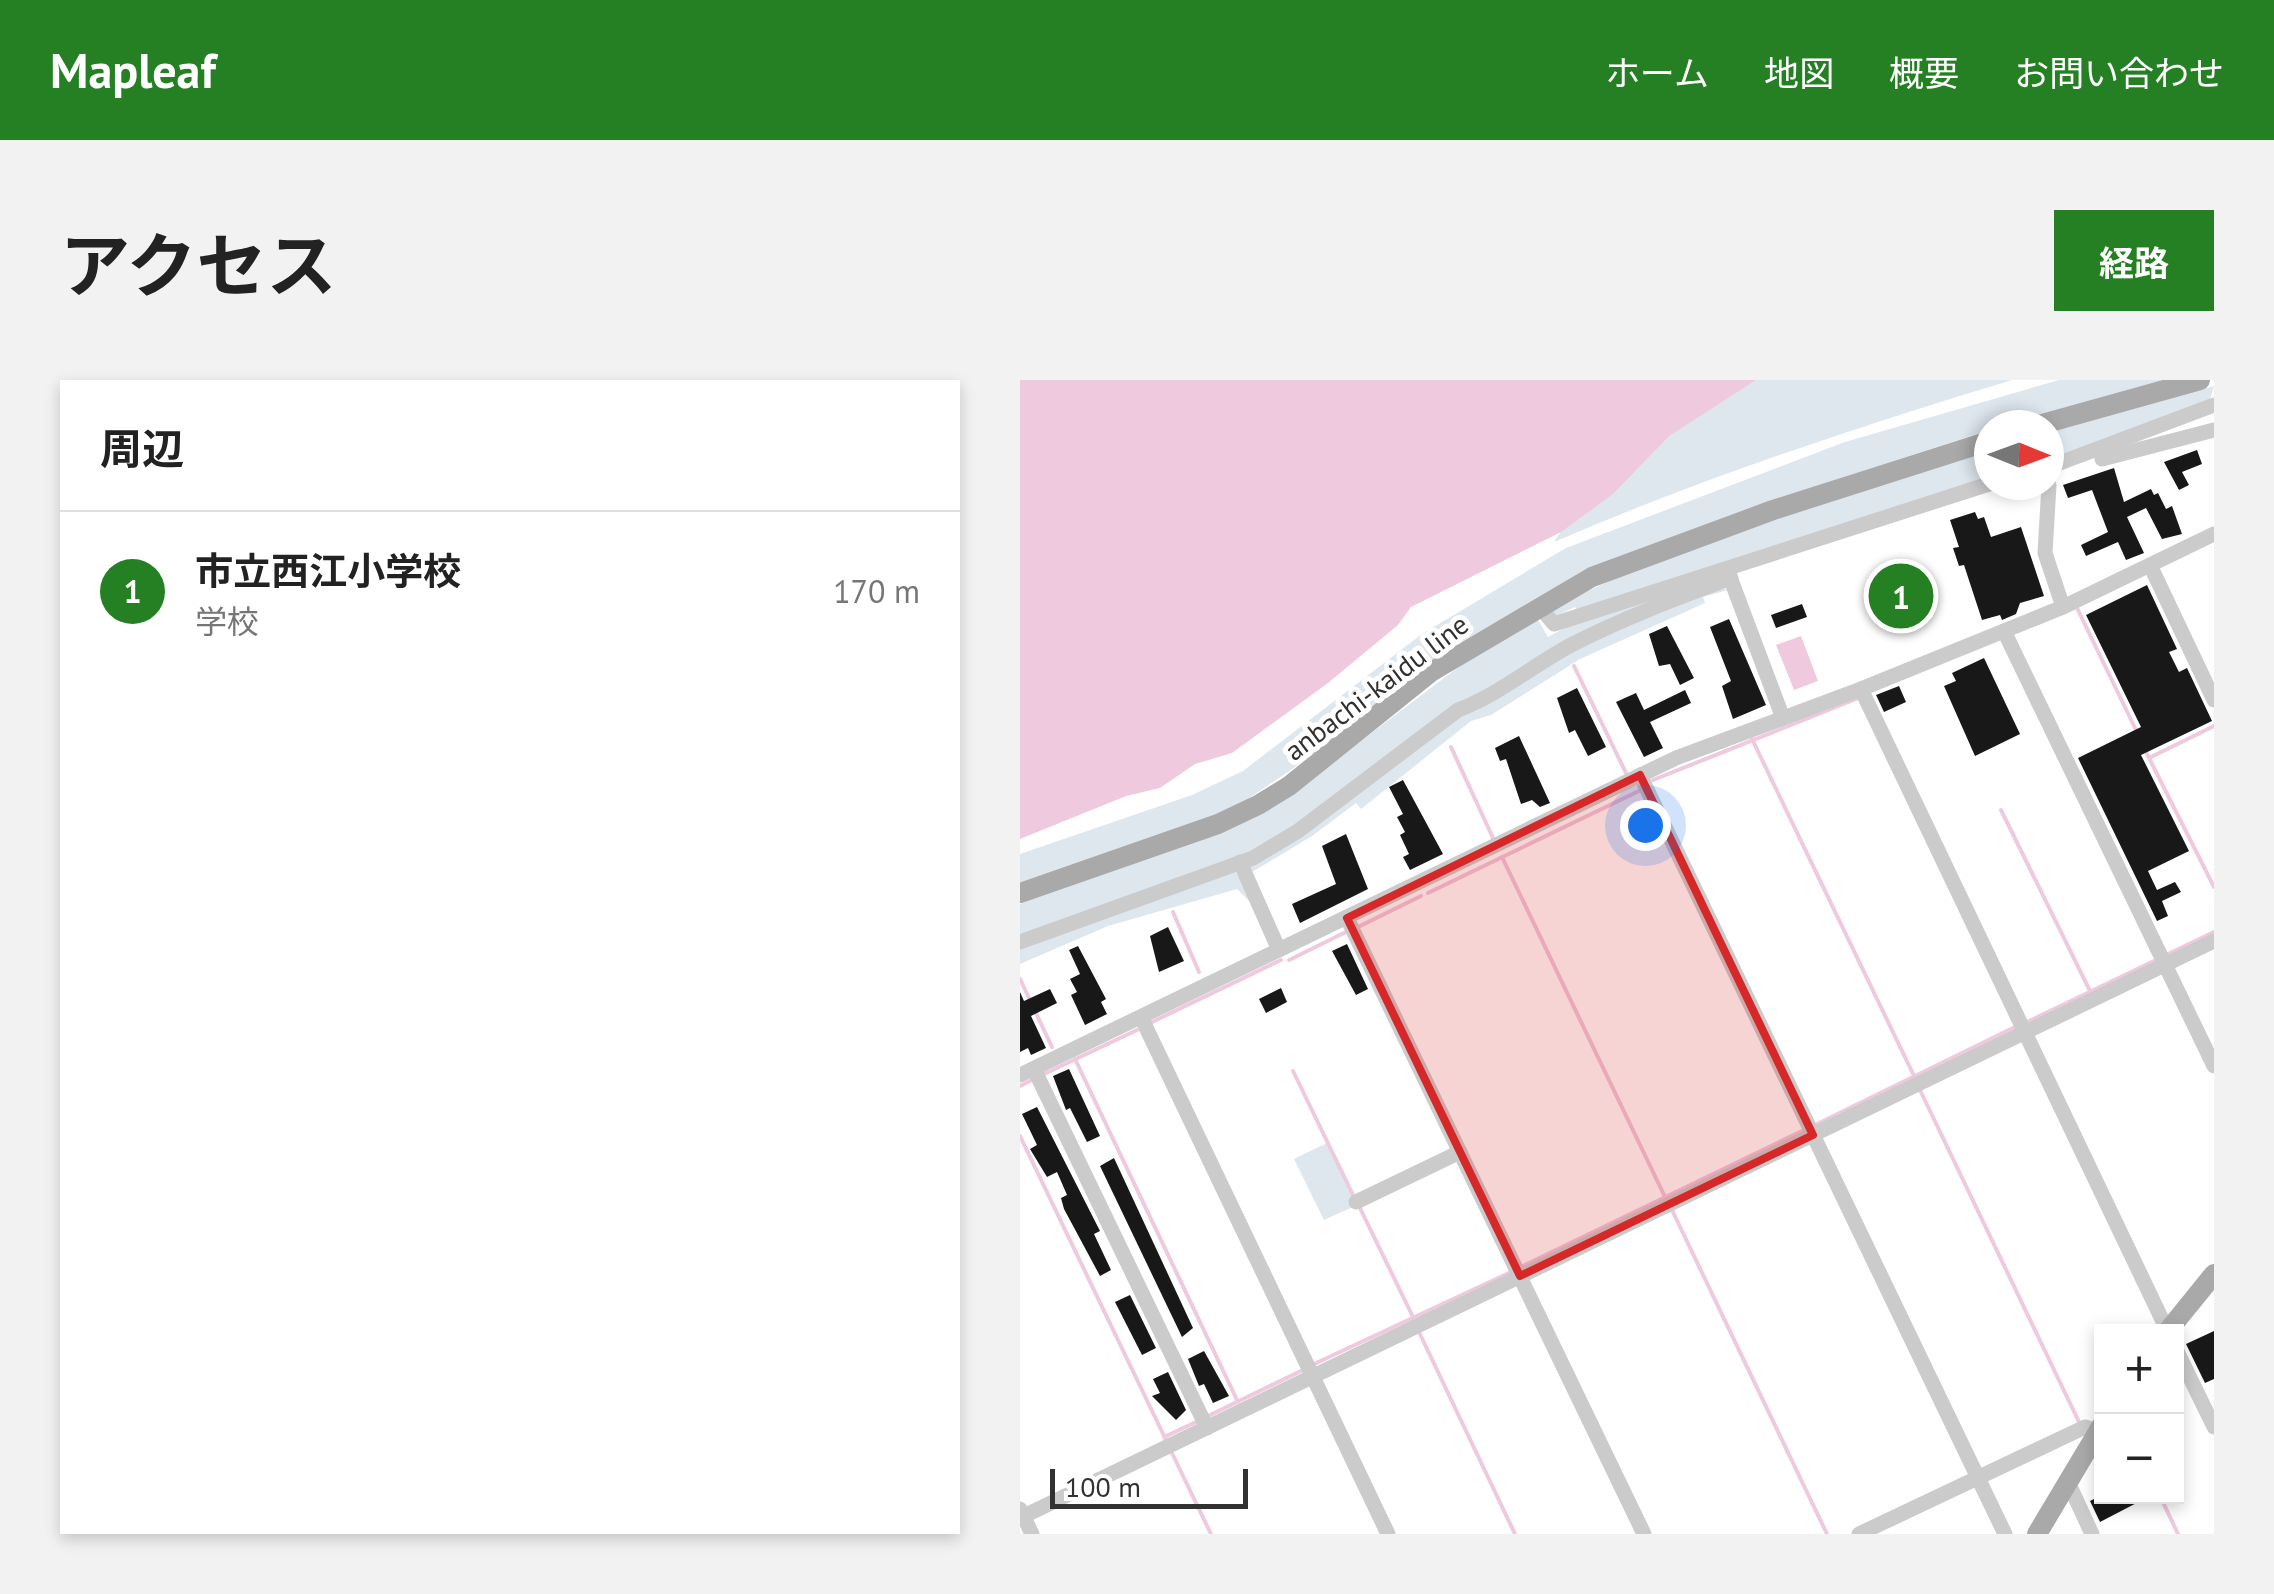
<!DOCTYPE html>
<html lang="ja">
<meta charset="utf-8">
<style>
body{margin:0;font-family:"PT Sans","Noto Sans JP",sans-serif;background:#f2f2f2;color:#222}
.controls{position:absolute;right:30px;bottom:30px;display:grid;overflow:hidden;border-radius:0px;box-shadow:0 5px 15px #0003}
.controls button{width:90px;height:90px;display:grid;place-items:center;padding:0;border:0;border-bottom:2px solid #e0e0e0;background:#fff;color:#222;font:50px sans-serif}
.compass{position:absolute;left:954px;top:30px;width:90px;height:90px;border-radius:50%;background:#fff;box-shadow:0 5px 15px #0003;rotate:91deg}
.scale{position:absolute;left:30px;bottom:25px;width:198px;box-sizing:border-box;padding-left:10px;border:5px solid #313131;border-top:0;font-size:28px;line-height:35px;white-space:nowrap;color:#313131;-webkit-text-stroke:8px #fff;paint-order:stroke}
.you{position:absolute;left:625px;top:445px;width:35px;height:35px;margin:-25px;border:8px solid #fff;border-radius:50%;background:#1a73e8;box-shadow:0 0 0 15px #1a73e833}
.badge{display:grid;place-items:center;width:65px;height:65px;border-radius:50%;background:#258024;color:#fff;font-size:32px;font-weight:700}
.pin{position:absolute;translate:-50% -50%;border:5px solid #fff;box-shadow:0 2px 10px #0006}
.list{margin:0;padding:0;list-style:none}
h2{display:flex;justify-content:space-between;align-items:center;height:130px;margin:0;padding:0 40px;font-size:42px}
h2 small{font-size:32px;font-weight:400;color:#767676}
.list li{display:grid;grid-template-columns:65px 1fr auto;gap:30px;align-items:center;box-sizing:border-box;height:160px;padding:0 40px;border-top:2px solid #e0e0e0}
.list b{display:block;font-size:38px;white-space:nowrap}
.list p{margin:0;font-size:32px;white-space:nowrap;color:#767676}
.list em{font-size:32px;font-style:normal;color:#767676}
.map{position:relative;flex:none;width:1194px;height:1154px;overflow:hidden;border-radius:0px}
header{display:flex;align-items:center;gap:60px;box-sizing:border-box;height:140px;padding:0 50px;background:#258024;color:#fff}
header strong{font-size:48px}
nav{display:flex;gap:55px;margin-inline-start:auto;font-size:35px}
.intro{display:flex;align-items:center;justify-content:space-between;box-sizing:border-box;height:240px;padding:0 60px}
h1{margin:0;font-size:70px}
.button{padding:25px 45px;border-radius:0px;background:#258024;color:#fff;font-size:35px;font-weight:700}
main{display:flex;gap:60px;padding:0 60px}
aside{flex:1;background:#fff;border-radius:0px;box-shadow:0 5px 15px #0003}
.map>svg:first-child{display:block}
.green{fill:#dee6ee}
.water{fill:#efc9de}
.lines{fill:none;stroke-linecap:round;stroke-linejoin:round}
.stream{stroke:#efc9de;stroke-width:4}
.building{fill:#181818}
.minor{stroke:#cbcbcb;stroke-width:15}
.major{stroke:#a9a9a9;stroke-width:20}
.marked{fill:#d62828;fill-opacity:0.2;stroke:#d62828;stroke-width:8;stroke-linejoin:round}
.labels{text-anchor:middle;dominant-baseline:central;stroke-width:10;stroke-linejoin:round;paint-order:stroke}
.street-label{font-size:28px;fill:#313131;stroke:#fff}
</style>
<header>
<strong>Mapleaf</strong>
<nav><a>ホーム</a><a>地図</a><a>概要</a><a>お問い合わせ</a></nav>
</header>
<div class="intro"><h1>アクセス</h1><a class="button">経路</a></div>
<main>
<aside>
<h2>周辺<small></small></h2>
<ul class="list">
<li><span class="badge">1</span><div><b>市立西江小学校</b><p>学校</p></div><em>170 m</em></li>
</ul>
</aside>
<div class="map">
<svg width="1194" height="1154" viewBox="0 0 1194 1154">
<rect width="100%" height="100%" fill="#fff"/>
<!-- green -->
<g class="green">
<path d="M636,0H992C837,47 682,98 534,162Z"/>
<path d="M1039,0H1146L985,45H969V50L827,96L564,192L406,288L300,370L216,427L182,443L0,504V474L172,415L223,391L402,254L546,168L825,62Z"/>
<path d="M1194,6L1188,25L1029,83V52Z"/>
<path d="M969,69V100L558,233L555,227L534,237L529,229C669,161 820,114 969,69Z"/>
<path d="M699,207L708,210L683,217L685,223L560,279L471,335L451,341L341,429L336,423L292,456L232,492L227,485L421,347L551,270Z"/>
<path d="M659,210L549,263L236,472L0,558V524L309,385L444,283L518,240L528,257L562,239Z"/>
<path d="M216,492L236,528L217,509L88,546L0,584V568Z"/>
<path d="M307,763L337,825L304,840L274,779Z"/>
</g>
<!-- water -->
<g class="water">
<path d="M0,0H736L649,56L593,114L541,152L391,227L378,245L308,303L212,373L175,384L140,408L106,416L0,459Z"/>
<path d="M781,256L798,301L774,310L756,265Z"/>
</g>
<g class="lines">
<!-- stream -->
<g class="stream">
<path d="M1057,228L1116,350"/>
<path d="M554,286L606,393"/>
<path d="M732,359L896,700"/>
<path d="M431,367L473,458"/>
<path d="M1124,368L1194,507"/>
<path d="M1131,377L1194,346"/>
<path d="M633,400L836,319"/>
<path d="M981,430L1070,611"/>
<path d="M482,477L645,817"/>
<path d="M408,513L621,410"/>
<path d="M153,532L179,592"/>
<path d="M338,547L401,516"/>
<path d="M1146,575L1194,552"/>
<path d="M269,580L326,552"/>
<path d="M0,599L11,622"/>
<path d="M15,631L32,667"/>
<path d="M130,643L261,580"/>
<path d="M1005,643L1136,580"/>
<path d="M55,679L218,1022"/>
<path d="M273,691L334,817"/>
<path d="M22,695L117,650"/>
<path d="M0,706L12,700"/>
<path d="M900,710L1059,1042"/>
<path d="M793,746L995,647"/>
<path d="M0,756L146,1060"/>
<path d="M339,826L393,937"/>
<path d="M652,830L807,1154"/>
<path d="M503,886L784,750"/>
<path d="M399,952L495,1154"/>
<path d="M292,985L491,892"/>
<path d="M186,1037L281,991"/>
<path d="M144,1057L176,1042"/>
<path d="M151,1071L191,1154"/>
<path d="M1140,1116L1158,1154"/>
</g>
</g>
<!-- building -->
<g class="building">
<path d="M1177,70L1182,84L1162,92L1169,105L1159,110L1144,82Z"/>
<path d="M1094,88L1104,122L1131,109L1134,115L1138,113L1146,129L1152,126L1162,154L1142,159L1126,128L1107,137L1124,173L1106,180L1098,162L1066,176L1061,165L1088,152L1072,110L1048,118L1043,105Z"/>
<path d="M955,132L958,139L964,137L971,157L1001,147L1024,216L1000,223L996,234L982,240L980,235L962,240L944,185L939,186L933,168L939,167L930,140Z"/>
<path d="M1127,205L1157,269L1149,272L1159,292L1167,288L1192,341L1121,375L1169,471L1128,491L1137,510L1155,502L1161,512L1142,521L1148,536L1137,541L1058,378L1121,347L1066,235Z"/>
<path d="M782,224L787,237L756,248L751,235Z"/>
<path d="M709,239L746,325L713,339L702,306L711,301L690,247Z"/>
<path d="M647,246L674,298L660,305L650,284L639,286L629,254Z"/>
<path d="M964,278L1000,354L955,376L924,306L936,301L932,293Z"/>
<path d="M879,306L886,322L864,332L856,315Z"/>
<path d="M557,308L586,367L568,376L555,350L549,353L537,318Z"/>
<path d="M665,310L671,323L630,342L643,368L624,377L596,322L616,313L624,330Z"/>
<path d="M499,356L530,423L520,427L512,420L501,424L486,379L480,381L475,368Z"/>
<path d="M383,400L423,474L390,490L383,477L389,474L380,455L385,452L377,437L383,434L369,407Z"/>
<path d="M326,454L348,509L280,543L272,524L316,504L302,466Z"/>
<path d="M148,547L164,581L139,592L130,556Z"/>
<path d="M327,564L348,609L336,615L312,571Z"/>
<path d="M58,566L86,619L81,622L87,634L65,645L51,615L57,612L50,599L60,594L49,570Z"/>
<path d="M261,608L267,622L246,633L239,619Z"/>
<path d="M30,609L37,623L11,636L26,668L11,675L8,668L0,672V612L4,621Z"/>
<path d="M49,689L80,756L67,762L50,728L46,730L33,696Z"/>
<path d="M17,727L80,851L74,854L91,890L80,896L44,829L41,818L47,815L37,792L27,797L10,769L17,765L2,734Z"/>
<path d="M94,778L173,948L162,957L80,786Z"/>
<path d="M110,915L136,968L122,975L95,922Z"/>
<path d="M1194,951V999L1185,1003L1166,964Z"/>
<path d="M184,971L209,1016L193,1023L184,1004L179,1006L168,979Z"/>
<path d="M148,992L166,1030L156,1040L132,1016L140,1013L133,999Z"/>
<path d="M1080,1116H1130L1080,1142L1070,1121Z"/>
</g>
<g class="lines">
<!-- minor -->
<g class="minor">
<path d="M1082,79L1194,50"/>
<path d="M1029,87L1194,25"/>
<path d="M1029,105L1025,173L1043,227"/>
<path d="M1130,185L1194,320"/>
<path d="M708,192L763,338"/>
<path d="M519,226L534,244L969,104"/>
<path d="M984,251L1194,686"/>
<path d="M841,309L1148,952"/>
<path d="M620,395L985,1154"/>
<path d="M220,482L259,570"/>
<path d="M327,538L624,1154"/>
<path d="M0,562L233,478L278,451L438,330C480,314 513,285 553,264C604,238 657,218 711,198"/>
<path d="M121,637L368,1154"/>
<path d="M14,689L187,1048"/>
<path d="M0,695L656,378L841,309L1043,227L1194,154"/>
<path d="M336,822L440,772"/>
<path d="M1156,969L1194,1047"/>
<path d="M1048,1102L1072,1154"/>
<path d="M0,1129L12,1154"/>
<path d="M4,1136L1194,561"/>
<path d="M839,1154L1065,1047L1078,1051"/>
</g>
<!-- major -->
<g class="major">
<path d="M1019,45L1180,0"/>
<path d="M0,513L198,444L238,425L269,406L411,292L572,197L753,130L969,61"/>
<path d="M1147,952L1194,894"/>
<path d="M1017,1154L1082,1045"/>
</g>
</g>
<!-- marked area -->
<path class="marked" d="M620,395L793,755L500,896L327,538Z"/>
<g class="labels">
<!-- street labels -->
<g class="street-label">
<text transform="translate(356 307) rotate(-37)">anbachi-kaidu line</text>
</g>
</g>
</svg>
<div class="controls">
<button>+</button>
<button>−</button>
</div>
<svg class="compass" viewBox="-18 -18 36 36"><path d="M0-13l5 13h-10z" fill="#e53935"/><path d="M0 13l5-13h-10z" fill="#767676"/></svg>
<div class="scale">100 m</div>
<div class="you"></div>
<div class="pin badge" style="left:881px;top:216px">1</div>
</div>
</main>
